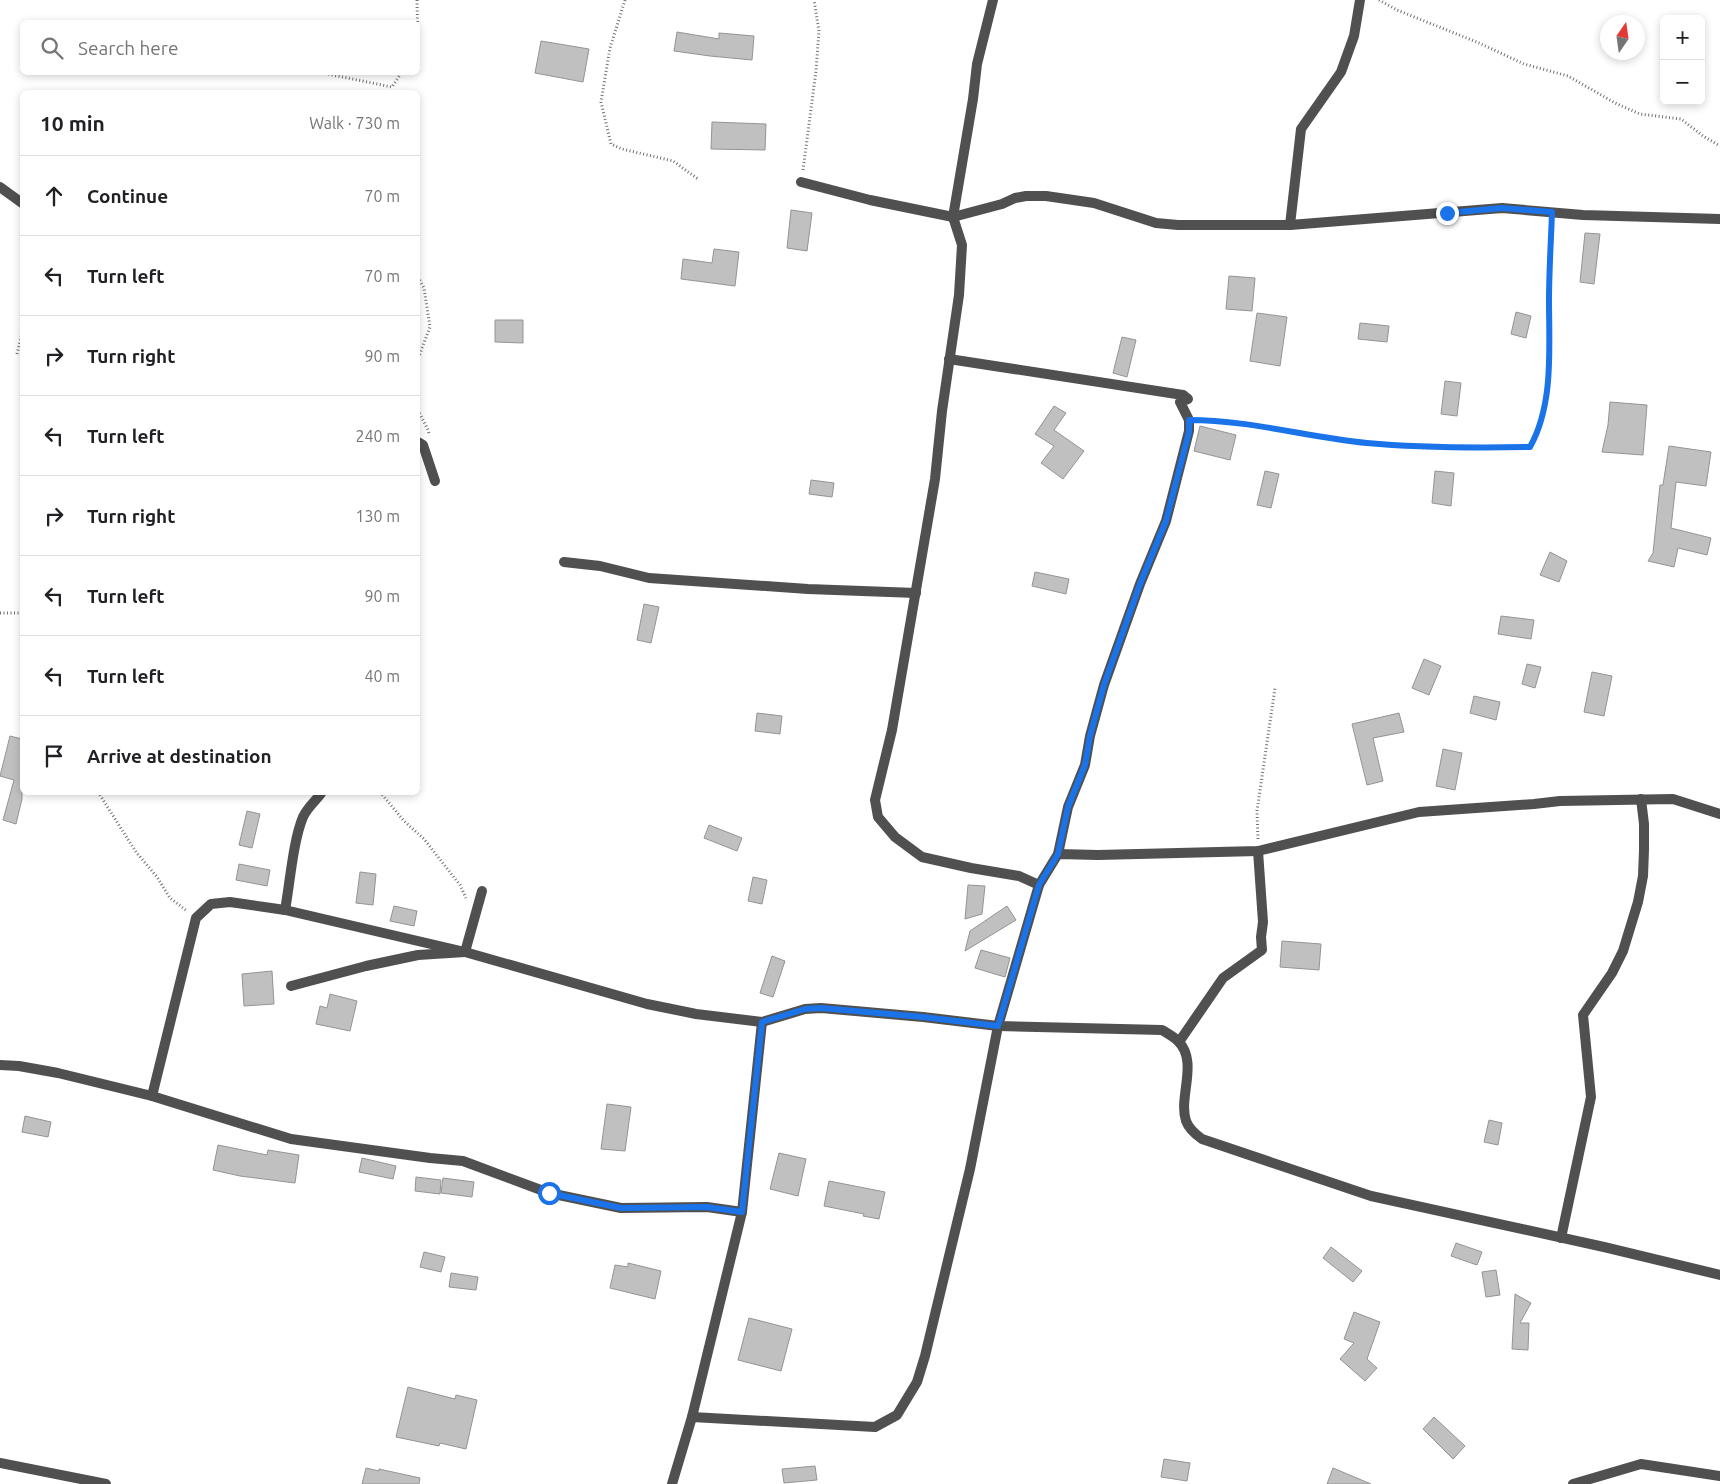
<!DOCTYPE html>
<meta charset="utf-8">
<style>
body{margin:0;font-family:Ubuntu,sans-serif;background:#f6f6f6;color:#202124}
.controls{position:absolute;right:15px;top:15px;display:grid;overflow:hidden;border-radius:8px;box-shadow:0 2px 8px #0003}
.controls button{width:45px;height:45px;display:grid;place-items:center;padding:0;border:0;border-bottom:1px solid #e0e0e0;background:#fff;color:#202124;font:25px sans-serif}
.compass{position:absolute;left:1600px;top:15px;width:45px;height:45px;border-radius:50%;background:#fff;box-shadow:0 2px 8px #0003;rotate:13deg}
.stop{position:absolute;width:15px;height:15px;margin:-11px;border:4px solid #1a73e8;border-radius:50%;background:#fff}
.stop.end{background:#1a73e8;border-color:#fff;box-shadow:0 1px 5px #0008}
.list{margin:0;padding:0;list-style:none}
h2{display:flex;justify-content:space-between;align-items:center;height:65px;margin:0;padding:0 20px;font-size:21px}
h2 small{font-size:16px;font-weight:400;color:#757577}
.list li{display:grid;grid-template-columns:32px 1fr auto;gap:15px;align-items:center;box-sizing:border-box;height:80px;padding:0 20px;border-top:1px solid #e0e0e0}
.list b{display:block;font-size:19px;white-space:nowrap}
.list em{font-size:16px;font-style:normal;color:#757577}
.icon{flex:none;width:28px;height:28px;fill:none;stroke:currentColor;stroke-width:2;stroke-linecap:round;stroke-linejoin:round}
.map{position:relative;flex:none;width:1720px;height:1484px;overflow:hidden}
.search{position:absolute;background:#fff;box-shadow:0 2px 8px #0003;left:20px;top:20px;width:400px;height:55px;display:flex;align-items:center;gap:12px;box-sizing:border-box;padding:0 18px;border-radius:8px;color:#757577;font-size:19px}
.panel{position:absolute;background:#fff;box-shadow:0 2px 8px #0003;left:20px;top:90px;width:400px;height:705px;border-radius:8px}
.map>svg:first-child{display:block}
.building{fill:#c0c0c0;stroke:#949494}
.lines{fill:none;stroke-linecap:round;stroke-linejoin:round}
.path{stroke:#727272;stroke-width:3;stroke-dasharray:1 2.5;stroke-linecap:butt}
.street{stroke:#505050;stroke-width:10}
.route{stroke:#1a73e8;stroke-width:6}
</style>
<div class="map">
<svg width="1720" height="1484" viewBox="0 0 1720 1484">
<rect width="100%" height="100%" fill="#fff"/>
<!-- building -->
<g class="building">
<path d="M677,32L719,39V33L754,36L752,60L710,56L674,51Z"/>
<path d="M541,41L589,49L583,82L535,73Z"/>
<path d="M712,122L766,124L765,150L711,149Z"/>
<path d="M791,210L812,213L807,251L787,248Z"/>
<path d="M1585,233L1600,234L1594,284L1580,282Z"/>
<path d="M714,249L739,252L735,286L681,279L683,259L712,263Z"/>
<path d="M1229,276L1255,278L1252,311L1226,309Z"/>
<path d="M1516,312L1531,316L1526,338L1511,334Z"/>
<path d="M1257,313L1287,317L1280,366L1250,361Z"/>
<path d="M495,320H523V343L495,342Z"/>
<path d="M1360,323L1389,326L1387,342L1358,339Z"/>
<path d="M1122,337L1136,340L1127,377L1113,373Z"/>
<path d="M1445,381L1461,383L1457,416L1441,414Z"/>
<path d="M1610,402L1647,405L1643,455L1602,452L1608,425Z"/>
<path d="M1054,406L1066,413L1054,430L1084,451L1063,479L1041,463L1054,446L1035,434Z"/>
<path d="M1200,426L1236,435L1230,460L1194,451Z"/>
<path d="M1669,446L1711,452L1706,486L1676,482L1671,528L1711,538L1707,555L1678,548L1674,567L1648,561L1653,553L1660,485H1663Z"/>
<path d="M1265,471L1279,474L1271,508L1257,505Z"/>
<path d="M1435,471L1454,473L1451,506L1432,503Z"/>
<path d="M811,480L834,483L832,497L809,494Z"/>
<path d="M1550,552L1567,561L1559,582L1540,575Z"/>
<path d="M1035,572L1069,579L1066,594L1032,586Z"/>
<path d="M644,604L659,607L651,643L637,640Z"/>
<path d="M1501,616L1534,620L1531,639L1498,634Z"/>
<path d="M1424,659L1441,666L1429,695L1412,688Z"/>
<path d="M1527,664L1541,667L1535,688L1522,684Z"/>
<path d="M1592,672L1612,676L1604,716L1584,712Z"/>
<path d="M1474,696L1500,702L1496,720L1470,713Z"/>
<path d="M757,713L782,716L780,734L755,731Z"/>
<path d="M1399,713L1404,732L1373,738L1383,781L1367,785L1352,724Z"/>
<path d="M10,736L22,739V799L16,824L3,820L14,780L0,776Z"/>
<path d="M1443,749L1462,753L1455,790L1436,786Z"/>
<path d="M247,811L260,814L252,848L239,845Z"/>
<path d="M709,825L742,838L737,851L704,838Z"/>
<path d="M239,864L270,870L267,886L236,880Z"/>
<path d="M360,872L376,874L373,905L356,903Z"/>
<path d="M753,877L767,880L762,904L748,901Z"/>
<path d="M968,885L985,886L982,914L965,919Z"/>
<path d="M394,906L417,911L414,926L390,921Z"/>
<path d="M1007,906L1016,920L965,951L970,931Z"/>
<path d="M1282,941L1321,944L1319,970L1280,967Z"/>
<path d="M981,950L1010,958L1005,977L975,968Z"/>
<path d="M772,956L785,961L773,997L760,993Z"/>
<path d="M272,971L274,1004L244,1006L242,974Z"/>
<path d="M330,994L357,1001L350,1031L316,1024L320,1006L327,1008Z"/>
<path d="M607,1104L631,1107L625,1151L601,1149Z"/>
<path d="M25,1116L51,1122L48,1137L22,1132Z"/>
<path d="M1489,1120L1502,1123L1498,1145L1484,1142Z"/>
<path d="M218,1145L267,1155L268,1150L299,1155L295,1183L240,1176L213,1170Z"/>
<path d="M779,1153L806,1159L798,1196L770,1189Z"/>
<path d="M362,1158L396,1166L393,1179L359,1172Z"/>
<path d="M416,1177L441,1180L440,1194L415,1191Z"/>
<path d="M443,1178L474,1182L472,1197L441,1193Z"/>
<path d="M829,1181L885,1192L879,1219L863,1216L864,1214L824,1206Z"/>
<path d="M1456,1243L1482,1252L1477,1265L1451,1256Z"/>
<path d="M1331,1247L1362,1271L1353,1282L1323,1258Z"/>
<path d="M424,1252L445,1257L441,1272L420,1267Z"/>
<path d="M628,1263L661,1271L655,1299L610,1288L615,1265L628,1267Z"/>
<path d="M1496,1270L1500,1295L1486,1297L1482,1272Z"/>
<path d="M451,1273L478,1277L476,1290L449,1287Z"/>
<path d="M1515,1294L1531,1303L1520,1323H1529L1528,1350L1512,1349Z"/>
<path d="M1354,1312L1380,1322L1367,1359L1377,1368L1365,1381L1340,1359L1354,1343L1344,1339Z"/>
<path d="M749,1318L792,1329L781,1371L738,1360Z"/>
<path d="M408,1387L455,1399L456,1395L477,1400L466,1449L440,1443L439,1446L396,1437Z"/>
<path d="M1434,1417L1465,1446L1453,1459L1423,1429Z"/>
<path d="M1164,1459L1190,1463L1187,1481L1161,1477Z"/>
<path d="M815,1466L817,1480L784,1483L782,1469Z"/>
<path d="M366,1468L379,1471V1469L420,1478L419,1484H362Z"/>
<path d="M1333,1468L1371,1484H1327Z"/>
</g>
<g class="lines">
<!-- path -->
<g class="path">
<path d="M417,0L418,47"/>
<path d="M625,0L610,48L601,102L611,144L622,149L673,161L698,179"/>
<path d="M1379,0L1397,10L1479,43L1524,64L1568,76L1615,103L1640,114L1681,119L1703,136L1720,146"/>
<path d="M318,72L392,87L402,72"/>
<path d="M803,170L816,71L819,31L814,0"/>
<path d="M418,277L424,288L430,327L418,359"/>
<path d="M17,354L22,333"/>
<path d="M418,410L428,430L429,434"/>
<path d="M1201,420H1215L1365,442L1426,448L1530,447C1554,403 1548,347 1549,298C1550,274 1551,249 1552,225"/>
<path d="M0,613H22"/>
<path d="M98,792L136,852L157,877L170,898L187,911"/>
<path d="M380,792L404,821L424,839L460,885L466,898"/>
<path d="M1258,839L1257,811L1275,688"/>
</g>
<!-- street -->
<g class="street">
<path d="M993,0L977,64L973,99L953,217L962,245L959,295L942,411L935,479L892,730L875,800L878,817L895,837L922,857L971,868L1019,876L1039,885L1058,854L1098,855L1258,851L1419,812L1534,804L1560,801L1673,799L1720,814"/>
<path d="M801,182L870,200L953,217L1002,204L1015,198L1026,196H1046L1094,203L1156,223L1178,225H1290L1502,208L1583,215L1720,219"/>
<path d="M0,187L22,203"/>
<path d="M1290,225L1301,129L1341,72L1354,36L1360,0"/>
<path d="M949,359L1183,395L1188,399L1180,402L1189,420V431L1166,521L1140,584L1104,685L1090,736L1085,765L1068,807L1058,854"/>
<path d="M418,442L423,445L435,481"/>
<path d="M564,562L600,566L649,578L808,589L916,593"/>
<path d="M285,910C290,883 293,841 303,817C308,806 316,801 322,792"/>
<path d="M291,986L366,966L418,955L465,952L482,891"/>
<path d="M1179,1042L1223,978L1262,950L1261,937L1263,922L1258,851"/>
<path d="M0,1065L19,1066L58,1073L152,1096L291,1139L430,1158L463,1161L549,1193L621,1208L707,1207L742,1212"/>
<path d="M152,1096L196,918L211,904L230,902L285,910L465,952L647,1004L696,1014L762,1022L805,1009L821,1008L923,1017L998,1026L1162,1030C1167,1033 1174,1037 1178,1041C1199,1062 1178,1097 1186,1121C1189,1129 1195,1134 1202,1139L1371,1196L1604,1247L1720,1275"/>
<path d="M1561,1238L1591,1097L1583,1015L1612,973L1623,951L1638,902L1643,876L1644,850V824L1641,799"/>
<path d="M692,1417L875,1427L897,1415L917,1382L925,1356L970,1169L998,1026L1039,885"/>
<path d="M0,1463L106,1484"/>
<path d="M672,1484L692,1417L742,1212L762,1022"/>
<path d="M1573,1484L1641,1464L1720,1476"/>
</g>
</g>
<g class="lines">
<!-- route -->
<path class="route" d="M549,1193L621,1208L707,1207L742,1212L762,1022L805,1009L821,1008L923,1017L998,1026L1039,885L1058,854L1068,807L1085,765L1090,736L1104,685L1140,584L1166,521L1189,432V420C1249,420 1307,437 1367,443C1421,448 1475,448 1530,447C1554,404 1549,348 1549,300C1549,271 1551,242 1552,212L1502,208L1447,213"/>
</g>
</svg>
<div class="controls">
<button>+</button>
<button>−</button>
</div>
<svg class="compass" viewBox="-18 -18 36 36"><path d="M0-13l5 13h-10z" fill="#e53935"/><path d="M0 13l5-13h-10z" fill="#757577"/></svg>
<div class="stop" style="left:549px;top:1193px"></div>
<div class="stop end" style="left:1447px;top:213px"></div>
<div class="search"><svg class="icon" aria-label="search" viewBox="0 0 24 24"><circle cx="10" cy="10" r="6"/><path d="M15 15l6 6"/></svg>Search here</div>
<section class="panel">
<h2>10 min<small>Walk · 730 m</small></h2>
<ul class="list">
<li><svg class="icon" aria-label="ahead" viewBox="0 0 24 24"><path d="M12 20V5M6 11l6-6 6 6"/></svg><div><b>Continue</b></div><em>70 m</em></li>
<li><svg class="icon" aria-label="left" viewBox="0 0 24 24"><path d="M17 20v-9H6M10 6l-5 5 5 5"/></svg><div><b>Turn left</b></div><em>70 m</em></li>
<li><svg class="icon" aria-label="right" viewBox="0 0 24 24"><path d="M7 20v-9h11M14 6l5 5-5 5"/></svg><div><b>Turn right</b></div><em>90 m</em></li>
<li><svg class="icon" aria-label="left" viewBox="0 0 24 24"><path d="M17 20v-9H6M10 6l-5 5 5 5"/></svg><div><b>Turn left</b></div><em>240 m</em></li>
<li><svg class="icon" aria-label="right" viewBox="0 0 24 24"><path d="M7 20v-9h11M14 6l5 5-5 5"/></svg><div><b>Turn right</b></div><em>130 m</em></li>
<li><svg class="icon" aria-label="left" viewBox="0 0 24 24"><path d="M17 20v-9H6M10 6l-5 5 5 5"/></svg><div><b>Turn left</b></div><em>90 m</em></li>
<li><svg class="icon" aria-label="left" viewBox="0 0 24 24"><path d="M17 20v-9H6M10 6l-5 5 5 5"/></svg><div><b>Turn left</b></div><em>40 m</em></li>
<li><svg class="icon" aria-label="arrive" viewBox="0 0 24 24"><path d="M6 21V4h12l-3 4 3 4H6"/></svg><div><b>Arrive at destination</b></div></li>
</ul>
</section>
</div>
